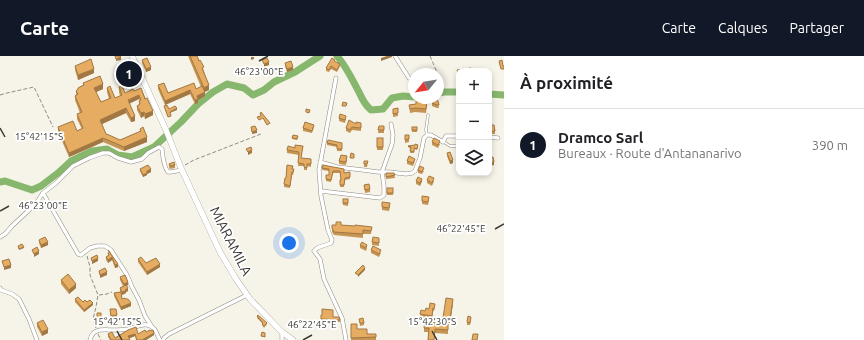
<!DOCTYPE html>
<html lang="fr">
<meta charset="utf-8">
<style>
body{margin:0;font-family:Ubuntu,sans-serif;background:#f6f6f6;color:#202124}
.controls{position:absolute;right:12px;top:12px;display:grid;overflow:hidden;border-radius:8px;box-shadow:0 2px 6px #0003}
.controls button{width:36px;height:36px;display:grid;place-items:center;padding:0;border:0;border-bottom:1px solid #e0e0e0;background:#fff;color:#202124;font:20px sans-serif}
.compass{position:absolute;left:408px;top:12px;width:36px;height:36px;border-radius:50%;background:#fff;box-shadow:0 2px 6px #0003;rotate:240deg}
.you{position:absolute;left:289px;top:187px;width:14px;height:14px;margin:-10px;border:3px solid #fff;border-radius:50%;background:#1a73e8;box-shadow:0 0 0 6px #1a73e833}
.badge{display:grid;place-items:center;width:26px;height:26px;border-radius:50%;background:#111827;color:#fff;font-size:13px;font-weight:700}
.pin{position:absolute;translate:-50% -50%;border:2px solid #fff;box-shadow:0 1px 4px #0006}
.list{margin:0;padding:0;list-style:none}
h2{display:flex;justify-content:space-between;align-items:center;height:52px;margin:0;padding:0 16px;font-size:17px}
h2 small{font-size:13px;font-weight:400;color:#757577}
.list li{display:grid;grid-template-columns:26px 1fr auto;gap:12px;align-items:center;box-sizing:border-box;height:72px;padding:0 16px;border-top:1px solid #e0e0e0}
.list b{display:block;font-size:15px;white-space:nowrap}
.list p{margin:0;font-size:13px;white-space:nowrap;color:#757577}
.list em{font-size:13px;font-style:normal;color:#757577}
.icon{flex:none;width:22px;height:22px;fill:none;stroke:currentColor;stroke-width:2;stroke-linecap:round;stroke-linejoin:round}
.map{position:relative;flex:none;width:504px;height:284px;overflow:hidden}
header{display:flex;align-items:center;gap:24px;box-sizing:border-box;height:56px;padding:0 20px;background:#111827;color:#fff}
header strong{font-size:19px}
nav{display:flex;gap:22px;margin-inline-start:auto;font-size:14px}
main{display:flex}
aside{flex:1;background:#fff}
.map>svg:first-child{display:block}
.lines{fill:none;stroke-linecap:round;stroke-linejoin:round}
.river{stroke:#87b76c;stroke-width:7}
.lane-casing{stroke:#8e8b82;stroke-width:3}
.street-casing{stroke:#8e8b82;stroke-width:4.5}
.primary-casing{stroke:#8e8b82;stroke-width:6}
.path{stroke:#8f8d87;stroke-width:1;stroke-dasharray:4 2;stroke-linecap:butt}
.lane{stroke:#fff;stroke-width:2}
.street{stroke:#fff;stroke-width:3.5}
.primary{stroke:#fff;stroke-width:5.5}
.wall{fill:#c69453}
.shaded-wall{fill:#a17844}
.building{fill:#e6ac61;stroke:#a17844}
.ticks{fill:none;stroke:#3b3a36;stroke-width:1.5}
.labels{text-anchor:middle;dominant-baseline:central;stroke-width:3.5;stroke-linejoin:round;paint-order:stroke}
.street-label{font-size:14px;fill:#3b3a36;stroke:#fff}
.ticks-label{font-size:10px;text-anchor:middle;fill:#3b3a36;stroke:#fff;stroke-width:3.5;stroke-linejoin:round;paint-order:stroke}
</style>
<header>
<strong>Carte</strong>
<nav><a>Carte</a><a>Calques</a><a>Partager</a></nav>
</header>
<main>
<div class="map">
<svg width="504" height="284" viewBox="0 0 504 284">
<rect width="100%" height="100%" fill="#f6f3e9"/>
<g class="lines">
<!-- river -->
<g class="river">
<path d="M337,0C346,10 352,23 359,36C362,43 365,49 371,54L383,53L392,42L403,40L414,41"/>
<path d="M438,37L444,36H459"/>
<path d="M489,38L504,39"/>
<path d="M0,126L5,125L32,134L41,130L58,117L71,105L92,95L107,93L118,99L132,101L154,91L181,66L198,48L213,36L227,28L244,32L253,39L264,34L274,26L295,16L320,0"/>
</g>
<!-- lane casing -->
<g class="lane-casing">
<g id="lane">
<path d="M427,79L426,74L428,59"/>
<path d="M444,86L450,90H459"/>
</g>
</g>
<!-- street casing -->
<g class="street-casing">
<g id="street">
<path d="M395,0L409,22"/>
<path d="M336,22L319,114L321,140L328,174L332,184L331,187L317,192L314,195L320,203L324,223L342,262L346,284"/>
<path d="M489,81L498,82"/>
<path d="M320,106L337,111L363,114L378,116H389L406,118L412,117L415,115L420,102L424,82L427,79H431L443,86L446,80H459"/>
<path d="M321,135L380,142L384,139V130L382,116L392,88L393,79L391,68"/>
<path d="M43,137L78,198L81,199L90,192L97,190H105L111,194L127,219L132,231L139,244L145,260L152,271"/>
<path d="M0,181L5,178L12,170L28,155L37,146L43,137L56,127L73,110L89,102L103,97H109L118,102L131,106L142,103L148,97L159,91L162,93C163,101 163,109 168,116H171L182,114"/>
<path d="M0,232L1,234L12,238L19,243L29,263L37,284"/>
<path d="M90,284C91,280 93,276 97,275C101,273 108,274 113,274C118,274 123,274 128,273C136,271 145,266 152,271C157,274 157,280 160,284"/>
<path d="M163,284L164,282L169,278L247,239"/>
<path d="M282,284V276"/>
</g>
</g>
<!-- primary casing -->
<g class="primary-casing">
<path id="primary" d="M132,0L166,74L181,112L220,196L236,223L250,243L282,276L293,284"/>
</g>
<!-- path -->
<g class="path">
<path d="M430,0L436,14L437,18"/>
<path d="M438,27V29"/>
<path d="M0,39L7,37L34,31L53,71"/>
<path d="M185,109L194,104L261,78"/>
<path d="M87,200L90,211V219L98,239L96,251L93,263L96,272"/>
<path d="M99,239L107,238L112,236"/>
<path d="M98,278L101,284"/>
</g>
<!-- lane -->
<use href="#lane" class="lane"/>
<!-- street -->
<use href="#street" class="street"/>
<!-- primary -->
<use href="#primary" class="primary"/>
</g>
<!-- wall -->
<g class="wall">
<path d="M188,0H197L204,15L209,34L205,36V40L198,44V47L195,48L190,38L165,49L158,33V29L168,37L196,33L201,31Z"/>
<path d="M142,4L151,14L146,16L142,7Z"/>
<path d="M335,6L340,10L337,16L331,13L329,16L326,15V12Z"/>
<path d="M285,7L293,14L287,16L285,10Z"/>
<path d="M75,10L94,17L78,24L75,14Z"/>
<path d="M83,27L103,33L96,36L101,46L109,43L107,36V32L115,42L120,40L119,36V31L125,37L134,35L141,32L153,59L145,63L144,60L141,62L137,54V50L139,49V45H140L139,43L129,48L135,65L131,66L126,57L102,68L106,78L120,84L140,76V73L147,86L124,95L103,86L69,101L58,76V71L77,75L82,73L77,63V58L80,57L75,44V40L76,39V35L78,34V32L83,29Z"/>
<path d="M432,42L438,45L439,52H437L432,50Z"/>
<path d="M409,49H427L426,57L415,56L410,57Z"/>
<path d="M398,52V60L393,61V53Z"/>
<path d="M339,62L346,63L345,67L339,65Z"/>
<path d="M361,67V75L352,74L350,77L346,75V72L356,68Z"/>
<path d="M489,69H494L495,78H489Z"/>
<path d="M379,70H384V77H378Z"/>
<path d="M314,71L312,77L303,75V72Z"/>
<rect x="412" y="71" width="5" height="5"/>
<path d="M405,79H409V86L405,87Z"/>
<path d="M298,81L297,84L292,83V82Z"/>
<rect x="377" y="82" width="6" height="12"/>
<path d="M432,86L440,88L438,92L432,89Z"/>
<path d="M327,87H342V95H337V91L327,89Z"/>
<path d="M295,89L301,102L311,103V111L307,110V114H304V110H298L299,99L287,97V94L295,92Z"/>
<path d="M408,90H418L417,94L414,93V97H410L411,93L408,91Z"/>
<path d="M447,97L453,107L450,108L447,100Z"/>
<path d="M347,103L346,109L339,108V105Z"/>
<path d="M368,105L367,111H364V108Z"/>
<path d="M407,105H415L413,110L407,108Z"/>
<path d="M169,108L175,109V112L170,113L169,111Z"/>
<path d="M323,109L344,117L350,116V123L345,124L344,131H340L341,124L340,117H333L331,126L326,125V119H329V115L322,114Z"/>
<path d="M292,112L294,115L293,119H292L290,132L284,131V128L286,122Z"/>
<path d="M140,113L151,116L147,118V119L143,121L140,115Z"/>
<path d="M418,114L424,115L422,118L418,117Z"/>
<path d="M386,117H394L395,122L386,123Z"/>
<path d="M427,124L434,125L432,130L427,127Z"/>
<path d="M416,125H422L420,130L416,128Z"/>
<path d="M364,129L370,133V136L365,137Z"/>
<rect x="387" y="132" width="6" height="7"/>
<path d="M343,143H348V150L343,149Z"/>
<path d="M429,144L428,149L422,148V145Z"/>
<path d="M390,150L389,155L382,154V151Z"/>
<path d="M332,169L372,171L371,178H363V182L334,179L332,176Z"/>
<path d="M39,184L48,189L41,192L39,187Z"/>
<path d="M379,185V190L372,189V186Z"/>
<path d="M360,189L367,192L366,195L360,192Z"/>
<path d="M108,194L118,211L115,212L112,204L108,207L106,204V201L108,200V197H109Z"/>
<path d="M371,194L381,197L379,201L371,197Z"/>
<path d="M138,203L146,207L160,211L147,219L138,206Z"/>
<path d="M120,221L128,229L126,230L128,235L126,236V237L122,239L121,236L122,243L131,250L121,254L114,240V237L120,236V232L123,230L120,224Z"/>
<path d="M61,224L76,232L69,238L61,228Z"/>
<path d="M75,243L83,246H87L93,249L84,256L75,246Z"/>
<path d="M453,247L450,267L443,266V262Z"/>
<path d="M435,251L434,255H433L432,263L420,260V258L429,253Z"/>
<path d="M110,253L117,259V262L111,263Z"/>
<path d="M101,257V264H97V260Z"/>
<path d="M321,259L333,261L340,264V266H321Z"/>
<path d="M257,260L267,268L264,272L262,269V267L257,262Z"/>
<path d="M359,263L364,267V269L360,270Z"/>
<path d="M471,264L470,269H467V266Z"/>
<path d="M37,267L48,277L42,280L37,271Z"/>
<path d="M351,268L357,273L367,278H376V284H351Z"/>
<path d="M424,272H448V278L435,277L434,284H428V276H424Z"/>
<path d="M128,274L138,278L146,276L154,279L146,284H136L135,280L129,282L130,284H110L108,281V278L115,282Z"/>
</g>
<!-- shaded-wall -->
<g class="shaded-wall">
<path d="M387,0H392V1L381,5V2Z"/>
<path d="M121,1V4L116,5V3Z"/>
<path d="M251,1H254V3L251,4Z"/>
<path d="M269,6V9L264,11V8Z"/>
<path d="M151,11V14L146,16V13Z"/>
<path d="M293,11V14L287,16V13Z"/>
<path d="M94,13V17L78,24V19Z"/>
<path d="M103,28V33L94,37V32Z"/>
<path d="M209,29V34L204,36V32Z"/>
<path d="M190,34V38L165,49V45Z"/>
<path d="M205,36V40L198,44V47L195,48V44L197,40Z"/>
<path d="M139,39V43L128,48V44Z"/>
<path d="M126,52V57L100,69V64Z"/>
<path d="M177,52V54L170,57V56Z"/>
<path d="M153,55V59L145,63V58Z"/>
<path d="M144,56V60L141,62V57Z"/>
<path d="M135,60V65L131,66V62Z"/>
<path d="M257,74V77L252,78V76Z"/>
<path d="M147,81V86L124,95V91Z"/>
<path d="M103,82V86L69,101V97Z"/>
<path d="M252,94V97L248,99V96Z"/>
<path d="M453,104V107L450,108V105Z"/>
<path d="M494,106V109L489,110V107Z"/>
<path d="M151,113V116L147,118V119L143,121V119L147,115Z"/>
<path d="M422,123V125L420,130V127Z"/>
<path d="M48,186V189L41,192V189Z"/>
<path d="M24,191V192L19,194V193Z"/>
<path d="M39,195V198L34,201V198Z"/>
<path d="M112,201V204L108,207V204Z"/>
<path d="M98,202V205L92,208V205Z"/>
<path d="M118,208V211L115,212V209Z"/>
<path d="M160,208V211L147,219V216Z"/>
<path d="M11,209V212L4,214V211Z"/>
<path d="M365,212V214L358,221V219Z"/>
<path d="M107,216V219L100,222V219Z"/>
<path d="M128,226V229L124,231V228Z"/>
<path d="M76,228V232L69,238V234Z"/>
<path d="M128,232V235L126,236V237L122,239V236Z"/>
<path d="M453,243V247L450,267V263Z"/>
<path d="M93,247V249L84,256V254Z"/>
<path d="M131,247V250L121,254V251Z"/>
<path d="M48,273V277L42,280V276Z"/>
<path d="M154,277V279L146,284H142Z"/>
<path d="M135,278V280L128,283V280Z"/>
</g>
<!-- building -->
<g class="building">
<path d="M115,0H120L121,1L116,3Z"/>
<path d="M190,0H197L199,5L200,4L204,11L202,12L209,29L204,32Z"/>
<path d="M147,2L151,11L146,13L142,4Z"/>
<path d="M267,2L269,6L264,8L262,4Z"/>
<path d="M332,2L335,4L334,5L340,8L337,14L331,10L329,14L326,12Z"/>
<path d="M91,3L94,13L78,19L75,10Z"/>
<path d="M502,4L503,10H504V13H501L499,5Z"/>
<path d="M291,5L293,11L287,13L285,7Z"/>
<path d="M471,12V15H459V17H458L457,14Z"/>
<path d="M100,20L103,28L94,32L101,46L111,42L107,32L110,30L115,42L122,39L119,31L122,30L125,37L133,33L134,35L141,32L145,43L147,42L153,55L145,58L144,56L141,57L137,50L140,48L139,45L141,44L139,39L128,44L135,60L131,62L126,52L100,64L106,78L109,79L120,84L141,75L140,73L143,71L147,81L124,91L103,82L69,97L58,71L73,65L77,75L83,72L77,58L82,56L75,40L78,38L76,35L78,33V32L84,29L83,27Z"/>
<path d="M164,27L168,37L194,27L196,33L202,30L205,36L197,40L198,43L195,44L190,34L165,45L158,29Z"/>
<path d="M432,42H436L438,45L439,49H437L432,47Z"/>
<path d="M416,44H424L427,45L426,53L415,52L410,53L409,49L416,48Z"/>
<path d="M343,46L347,47L346,50H342Z"/>
<path d="M167,49L169,53L175,50L177,52L170,56L171,60L168,61L164,50Z"/>
<path d="M398,52V57L393,58V53Z"/>
<path d="M306,53L310,54L309,57L306,56Z"/>
<path d="M261,56L270,67L267,69L263,62L259,64L257,61L261,60L260,58Z"/>
<path d="M340,58L346,60L345,64L339,62Z"/>
<path d="M349,64L356,68V66L361,67V72L352,71L350,74L346,72Z"/>
<path d="M305,66L314,69L312,75L303,72Z"/>
<path d="M489,69H494L495,75L489,76Z"/>
<path d="M255,70L257,74L252,76L251,71Z"/>
<path d="M379,70H384V74H378Z"/>
<rect x="412" y="71" width="5" height="3"/>
<path d="M293,79L298,80L297,83L292,82Z"/>
<path d="M405,79H409V83L405,84Z"/>
<rect x="377" y="82" width="6" height="9"/>
<path d="M434,82L440,85L438,89L432,86Z"/>
<path d="M328,84L342,87V93H337V89L327,87Z"/>
<path d="M415,88L418,89L417,93L414,92V96L410,95L411,91L408,90L415,89Z"/>
<path d="M295,89L303,90L301,102L311,103V108H307V112L304,111V108L298,107L299,96L287,94L288,90L295,92Z"/>
<path d="M251,91L252,94L248,96L246,93Z"/>
<path d="M450,96L453,104L450,105L447,97Z"/>
<path d="M351,97L354,98V102H350Z"/>
<path d="M341,99L347,100L346,106L339,105Z"/>
<path d="M409,100L415,103L413,107L407,105Z"/>
<path d="M493,101L494,106L489,107V102Z"/>
<path d="M364,105H368L367,108H364Z"/>
<path d="M174,106L175,109L170,110L169,108Z"/>
<path d="M148,109L151,113L147,115V117L143,119L140,113Z"/>
<path d="M287,109L293,110L292,113H294L293,116H292L290,130L284,128L285,122H286Z"/>
<path d="M323,109L344,113V117L350,116V121L345,122L344,129H340V124H341L340,115H333L331,124L326,123V119H329V113L322,112Z"/>
<path d="M458,109H459V115Z"/>
<path d="M420,110L424,112L422,116L418,114Z"/>
<path d="M386,117H394L395,119L386,121Z"/>
<path d="M429,120L434,122L432,127L427,124Z"/>
<path d="M418,121L422,123L420,127L416,125Z"/>
<path d="M369,128L370,133L365,134L364,129Z"/>
<rect x="387" y="132" width="6" height="5"/>
<path d="M422,140L429,141L428,146L422,145Z"/>
<rect x="343" y="143" width="5" height="4"/>
<path d="M382,146L390,147L389,152L382,151Z"/>
<path d="M336,166H341V169L355,170V169L372,171L371,175L363,174V178L334,176L332,172V169H336Z"/>
<path d="M45,181L48,186L41,189L39,184Z"/>
<path d="M373,181L379,182V187L372,186Z"/>
<path d="M362,186L367,189L366,192L360,189Z"/>
<path d="M22,188L24,191L19,193L18,190Z"/>
<path d="M373,190L381,194L379,198L371,194Z"/>
<path d="M37,191L39,195L34,198L32,194Z"/>
<path d="M108,194L118,208L115,209L112,201L108,204L106,201L109,199L108,197L110,196Z"/>
<path d="M97,199L98,202L92,205L91,202Z"/>
<path d="M141,201L146,207L156,202L160,208L147,216L138,203Z"/>
<path d="M9,203L11,209L4,211L2,205Z"/>
<path d="M363,209L365,212L358,219L355,217Z"/>
<path d="M105,212L107,216L100,219L99,215Z"/>
<path d="M68,218L76,228L69,234L61,224Z"/>
<path d="M125,219L128,226L124,228L120,221Z"/>
<path d="M126,229L128,232L125,234L126,235L122,236L120,232Z"/>
<path d="M121,236L122,243L125,242L126,243H128L131,247L121,251L114,237Z"/>
<path d="M78,241L83,246L85,244L87,246L90,244L93,247L84,254L75,243Z"/>
<path d="M446,242L453,243L450,263L443,262Z"/>
<path d="M430,247L435,248L434,253L433,252L432,260L420,258L421,254L425,255L426,252L429,253Z"/>
<path d="M110,253H116L117,259L111,260Z"/>
<path d="M322,253L333,254V261H339L340,264L321,263V259H322Z"/>
<path d="M97,257H101V261L97,262Z"/>
<path d="M258,259L267,267L264,270L262,268L263,267L257,260Z"/>
<path d="M468,260L471,261L470,267L467,266Z"/>
<path d="M363,262L364,267H360L359,263Z"/>
<path d="M43,264L48,273L42,276L37,267Z"/>
<path d="M425,266L448,268V274L435,273L434,284H428L429,272H424Z"/>
<path d="M351,268H357V273H367V278H376V281L351,282Z"/>
<path d="M136,271L138,278L145,274L146,276L150,274L151,275L153,274L154,277L142,284H137L135,278L128,280L130,284H111L108,278L112,276L115,282L128,274Z"/>
<path d="M262,276L265,277V281L261,280Z"/>
<path d="M473,278H478L477,284H472Z"/>
</g>
<!-- ticks -->
<path class="ticks" d="M259,5L268,0M0,72L5,81M0,155L9,150M495,173L504,168M117,275L122,284M432,275L437,284M303,284L312,279"/>
<g class="labels">
<!-- street labels -->
<g class="street-label">
<text transform="translate(231 185) rotate(63)">MIARAMILA</text>
</g>
</g>
<g class="ticks-label">
<text x="259" y="19">46°23'00"E</text>
<text x="39" y="84">15°42'15"S</text>
<text x="43" y="153">46°23'00"E</text>
<text x="461" y="176">46°22'45"E</text>
<text x="117" y="269">15°42'15"S</text>
<text x="432" y="269">15°42'30"S</text>
<text x="312" y="272">46°22'45"E</text>
</g>
</svg>
<div class="controls">
<button>+</button>
<button>−</button>
<button><svg class="icon" aria-label="layers" viewBox="0 0 24 24"><path d="M12 4l9 5-9 5-9-5zM3 14l9 5 9-5"/></svg></button>
</div>
<svg class="compass" viewBox="-18 -18 36 36"><path d="M0-13l5 13h-10z" fill="#e53935"/><path d="M0 13l5-13h-10z" fill="#757577"/></svg>
<div class="you"></div>
<div class="pin badge" style="left:129px;top:18px">1</div>
</div>
<aside>
<h2>À proximité<small></small></h2>
<ul class="list">
<li><span class="badge">1</span><div><b>Dramco Sarl</b><p>Bureaux · Route d'Antananarivo</p></div><em>390 m</em></li>
</ul>
</aside>
</main>
